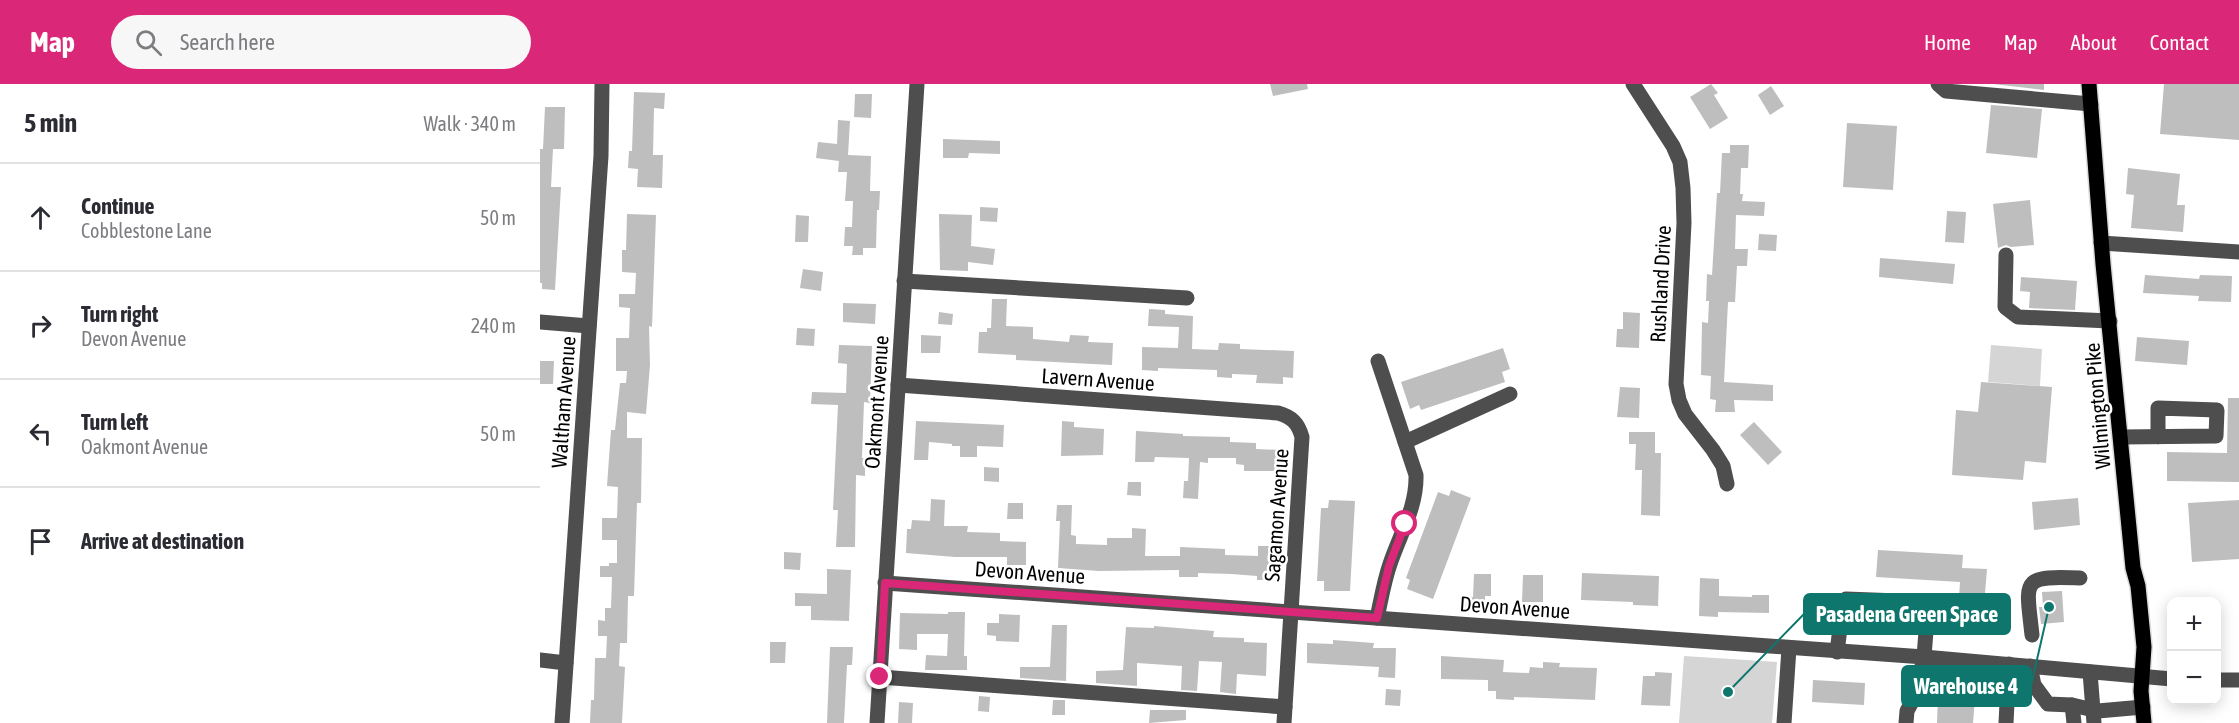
<!DOCTYPE html>
<meta charset="utf-8">
<style>
body{margin:0;font-family:"Asap Condensed",sans-serif;background:#f7f7f7;color:#2b2b33}
.controls{position:absolute;right:18px;bottom:18px;display:grid;overflow:hidden;border-radius:12px;box-shadow:0 3px 15px #0003}
.controls button{width:54px;height:54px;display:grid;place-items:center;padding:0;border:0;border-bottom:2px solid #e1e1e2;background:#fff;color:#2b2b33;font:30px sans-serif}
.stop{position:absolute;width:18px;height:18px;margin:-14px;border:4px solid #db2777;border-radius:50%;background:#fff}
.stop.end{background:#db2777;border-color:#fff;box-shadow:0 2px 6px #0008}
.list{margin:0;padding:0;list-style:none}
h2{display:flex;justify-content:space-between;align-items:center;height:78px;margin:0;padding:0 24px;font-size:26px}
h2 small{font-size:20px;font-weight:400;color:#7c7c81}
.list li{display:grid;grid-template-columns:39px 1fr auto;gap:18px;align-items:center;box-sizing:border-box;height:108px;padding:0 24px;border-top:2px solid #e1e1e2}
.list b{display:block;font-size:22px;white-space:nowrap}
.list p{margin:0;font-size:20px;white-space:nowrap;color:#7c7c81}
.list em{font-size:20px;font-style:normal;color:#7c7c81}
.icon{flex:none;width:33px;height:33px;fill:none;stroke:currentColor;stroke-width:2;stroke-linecap:round;stroke-linejoin:round}
.map{position:relative;flex:none;width:1699px;height:639px;overflow:hidden}
header{display:flex;align-items:center;gap:36px;box-sizing:border-box;height:84px;padding:0 30px;background:#db2777;color:#fff}
header strong{font-size:28px}
nav{display:flex;gap:33px;margin-inline-start:auto;font-size:21px}
.search{width:420px;height:54px;background:#f7f7f7;display:flex;align-items:center;gap:15px;box-sizing:border-box;padding:0 21px;border-radius:33px;color:#7c7c81;font-size:22px}
main{display:flex}
aside{flex:1;background:#fff}
.map>svg:first-child{display:block}
.green{fill:#d5d5d5}
.building{fill:#bebebe}
.lines{fill:none;stroke-linecap:round;stroke-linejoin:round}
.major-casing{stroke:#dbdbdb;stroke-width:18}
.minor{stroke:#4e4e4e;stroke-width:15}
.major{stroke:#000;stroke-width:15}
.route{stroke:#db2777;stroke-width:8}
.labels{text-anchor:middle;dominant-baseline:central;stroke-width:5;stroke-linejoin:round;paint-order:stroke}
.street-label{font-size:21px;fill:#000;stroke:#fff}
.leader{fill:none;stroke:#0f766e;stroke-width:2}
.callout-dot{fill:#0f766e;stroke:#fff;stroke-width:2}
.callout{fill:#0f766e;stroke:#0f766e;stroke-width:2}
.callout-label{font-size:22px;text-anchor:middle;font-weight:bold;fill:#fff}
</style>
<header>
<strong>Map</strong>
<div class="search"><svg class="icon" aria-label="search" viewBox="0 0 24 24"><circle cx="10" cy="10" r="6"/><path d="M15 15l6 6"/></svg>Search here</div>
<nav><a>Home</a><a>Map</a><a>About</a><a>Contact</a></nav>
</header>
<main>
<aside>
<h2>5 min<small>Walk · 340 m</small></h2>
<ul class="list">
<li><svg class="icon" aria-label="ahead" viewBox="0 0 24 24"><path d="M12 20V5M6 11l6-6 6 6"/></svg><div><b>Continue</b><p>Cobblestone Lane</p></div><em>50 m</em></li>
<li><svg class="icon" aria-label="right" viewBox="0 0 24 24"><path d="M7 20v-9h11M14 6l5 5-5 5"/></svg><div><b>Turn right</b><p>Devon Avenue</p></div><em>240 m</em></li>
<li><svg class="icon" aria-label="left" viewBox="0 0 24 24"><path d="M17 20v-9H6M10 6l-5 5 5 5"/></svg><div><b>Turn left</b><p>Oakmont Avenue</p></div><em>50 m</em></li>
<li><svg class="icon" aria-label="arrive" viewBox="0 0 24 24"><path d="M6 21V4h12l-3 4 3 4H6"/></svg><div><b>Arrive at destination</b></div></li>
</ul>
</aside>
<div class="map">
<svg width="1699" height="639" viewBox="0 0 1699 639">
<rect width="100%" height="100%" fill="#fff"/>
<!-- green -->
<g class="green">
<path d="M1451,261L1502,265L1500,302L1448,298Z"/>
<path d="M1144,572L1237,578L1232,639H1139Z"/>
</g>
<!-- building -->
<g class="building">
<path d="M730,0H767L768,5L733,12Z"/>
<path d="M1171,0L1178,9L1174,11L1188,34L1170,45L1150,13Z"/>
<path d="M1453,0H1504V6Z"/>
<path d="M1624,0H1699V56L1620,50Z"/>
<path d="M1231,2L1244,22L1230,31L1218,11Z"/>
<path d="M94,8L125,9L124,25L114,24L113,71H123L122,104L97,103L98,85L88,84L89,67H92Z"/>
<path d="M315,10H332L331,34L314,33Z"/>
<path d="M1451,21L1502,25L1497,74L1446,69Z"/>
<path d="M5,23H25L24,65H3Z"/>
<path d="M298,36L310,37L308,71L331,72L330,107H340L339,126H337L336,164H323V171H312L313,162H304L305,143H312L313,117H305L307,88H298L299,77L276,74L278,58L297,60Z"/>
<path d="M1307,39L1357,42L1353,106L1303,103Z"/>
<path d="M403,55L460,57V70L429,69L428,74H403Z"/>
<path d="M1190,61H1209L1208,84H1201L1200,110H1203L1202,117L1225,118L1224,132L1196,131L1195,165H1208L1207,182H1197L1195,218H1188L1184,298L1233,301V317L1194,316L1195,328H1175L1176,316L1170,315L1171,292L1161,291L1162,238L1168,239L1169,217H1166L1167,190L1172,191L1177,109H1180L1182,69H1190Z"/>
<path d="M0,65H13L11,103H21L15,206L2,205V199H0Z"/>
<path d="M1588,84L1640,90L1637,121H1645L1643,148L1591,144L1594,111L1586,110Z"/>
<path d="M1490,116L1494,161L1471,163L1466,161L1458,164L1453,120Z"/>
<path d="M440,123L458,124L457,138L440,137Z"/>
<path d="M1407,127L1426,128L1424,159L1405,158Z"/>
<path d="M87,130L116,131L112,243L109,242L110,281L106,330L87,328V354H102L101,419H97L94,512H88L87,559H80L79,582L85,583L82,639H50L51,616H54L55,574H66L67,552H58V536L65,537V524H71L72,493H60V482H69V479H77V456H62V434H77L78,403L67,402L71,346H75L80,299H86L87,287H76V254H89L90,224L79,223V210H95L96,189L82,188V166H86Z"/>
<path d="M399,130L432,131L431,162L455,165L453,181L428,178V187L400,186Z"/>
<path d="M256,131L269,132L268,158H255Z"/>
<path d="M1219,150L1237,151L1236,167L1218,166Z"/>
<path d="M1340,174L1415,180L1413,200L1339,193Z"/>
<path d="M263,185L283,188L281,207L260,204Z"/>
<path d="M1605,191L1659,195L1660,191L1692,192L1691,218L1658,217L1659,212L1603,209Z"/>
<path d="M1481,193L1537,197L1535,226L1489,224L1490,208L1480,207Z"/>
<path d="M452,215H467L466,242L493,243V255L529,258L530,251L549,252L548,258L573,259L572,281L476,276V271L438,269L439,248H447V244H451Z"/>
<path d="M303,219L336,220L335,240L303,238Z"/>
<path d="M609,225L625,226V230L653,232L652,265L678,266L679,259L700,260V265L754,267L753,294L743,293V300L716,299L717,291L692,290V294L677,293V286L618,284V287L602,286V263L638,264L639,243L608,242Z"/>
<path d="M399,228L413,230L412,241L398,240Z"/>
<path d="M1083,228L1100,229L1099,264L1076,263L1077,245H1083Z"/>
<path d="M257,244L275,245L274,262L256,261Z"/>
<path d="M381,251L401,252L400,269H381Z"/>
<path d="M1597,253L1649,257L1647,281L1595,277Z"/>
<path d="M299,261L332,262L330,319L324,318L322,374H325V392L316,391L315,463H296L298,426H293L298,321L271,320L272,308L306,309L307,280L298,279Z"/>
<path d="M963,264L970,285L962,288L965,298L881,326L879,321L870,325L861,298Z"/>
<path d="M0,277H14L13,300H0Z"/>
<path d="M1441,298L1512,303L1506,379L1485,377L1483,396L1412,391L1416,326L1438,328Z"/>
<path d="M1080,303L1100,304L1099,334L1077,333Z"/>
<path d="M1688,314H1699V398L1627,397V368L1687,369Z"/>
<path d="M376,337L464,341L463,363L437,362V373H420V362H412V360L389,358L388,376H374Z"/>
<path d="M522,337L534,338V343L564,345L563,371L521,372Z"/>
<path d="M1214,338L1242,368L1228,381L1200,351Z"/>
<path d="M596,347L643,350V352L690,353V358L716,359V365L741,366L740,387H704V381L696,380V374H668V379L660,378L658,415L643,414L644,397H648L649,374L615,373L614,378H595Z"/>
<path d="M1089,348H1115V369H1121L1120,432L1101,431L1102,386H1095L1096,360H1089Z"/>
<path d="M444,383L459,384V398L444,397Z"/>
<path d="M588,398H601V412L587,411Z"/>
<path d="M911,406L931,414L893,515L867,505L870,496L866,494L898,408L909,412Z"/>
<path d="M1538,414L1540,441L1494,446L1492,418Z"/>
<path d="M391,415L405,416L404,442H428L427,448L460,449V457L486,458V481H467V473H415L366,469L367,445H371L372,436L390,437Z"/>
<path d="M789,416L815,417L810,507H784V497H777L781,424H788Z"/>
<path d="M1699,416V475L1652,478L1648,419Z"/>
<path d="M468,419H483V435H467Z"/>
<path d="M517,421H532L531,451L536,452V460L567,461V454H592V444L606,445L605,472H640V463L685,465V471L718,472V462H735L734,496H717V492L692,490L658,489V493H639V486L559,487L518,484L520,437H516Z"/>
<path d="M1338,466L1423,471L1422,484L1447,485L1442,547L1417,546L1420,498L1336,493Z"/>
<path d="M244,468L261,469L260,486L244,485Z"/>
<path d="M287,485L311,486L309,537L271,536V522H255V509L287,510Z"/>
<path d="M1042,489L1119,492L1118,522L1093,521V518L1041,516Z"/>
<path d="M934,490H951V512H945V526L923,525V513H933Z"/>
<path d="M983,491H1003V518H982Z"/>
<path d="M1160,494L1179,495V512L1212,513V511H1229V529L1178,528V533L1159,532Z"/>
<path d="M1522,507L1524,538L1501,540L1499,523H1503L1502,508Z"/>
<path d="M408,528H425L424,572H427V586H385L386,571L407,572L408,550H377V566L359,565L360,529L408,530Z"/>
<path d="M459,530L480,531L479,558L456,557V552L447,551V539H459Z"/>
<path d="M512,541H527L526,597L480,594V583H510Z"/>
<path d="M614,542L674,547L673,553L704,554V558L727,559L726,592L697,590L696,610L680,608L682,578L659,577L657,607L641,606L642,582L597,579V602L556,599V587L583,586L586,543L614,544Z"/>
<path d="M793,556L834,559L833,564H856L855,594L838,593L839,583L767,579V559L793,560Z"/>
<path d="M230,558H246L245,579H230Z"/>
<path d="M290,563H313L312,581H307L304,639H287Z"/>
<path d="M901,572L964,576L963,588L989,589L990,583L1003,584V578L1020,579L1019,583L1057,584L1055,616L974,613V616L956,615V607H948V596L901,595Z"/>
<path d="M1115,588L1132,589L1130,622L1101,621L1103,592H1115Z"/>
<path d="M1273,596L1325,599L1324,621L1272,618Z"/>
<path d="M846,605L861,606L860,622L845,621Z"/>
<path d="M439,612L450,613L449,628L438,627Z"/>
<path d="M1398,612L1435,614L1433,639H1397Z"/>
<path d="M513,616H525V631H512Z"/>
<path d="M359,618L373,619L372,639H358Z"/>
<path d="M610,626H646V636L609,639Z"/>
</g>
<g class="lines">
<!-- major casing -->
<g class="major-casing">
<path id="major" d="M1549,0L1563,180L1593,484L1598,502L1604,563L1601,607L1604,639"/>
</g>
<!-- minor -->
<g class="minor">
<path d="M1093,0L1133,62L1140,78L1143,104L1144,139L1136,300L1139,316L1145,330L1173,366L1183,382L1187,400"/>
<path d="M1398,0L1406,7L1551,20"/>
<path d="M1561,159L1699,168"/>
<path d="M1466,171L1465,223L1478,233L1570,237"/>
<path d="M364,197L647,214"/>
<path d="M0,238L49,242"/>
<path d="M358,301L738,329C752,333 758,339 762,353L744,639"/>
<path d="M1581,353L1676,352L1677,326L1618,324V353"/>
<path d="M865,358L970,310"/>
<path d="M345,499L1384,573L1632,595"/>
<path d="M837,534C841,516 844,497 850,480C860,450 877,423 876,391L838,277"/>
<path d="M1492,551C1486,495 1480,492 1540,494"/>
<path d="M1297,568L1303,520L1306,515L1385,518L1388,521L1384,573L1376,610L1367,627L1366,639"/>
<path d="M0,576L26,579"/>
<path d="M1490,582L1494,601L1508,620L1532,621L1558,627L1603,623"/>
<path d="M1550,588L1554,639"/>
<path d="M340,593L745,623"/>
<path d="M1676,596H1699"/>
<path d="M1532,621L1534,639"/>
<path d="M22,639L61,72L62,0"/>
<path d="M337,639L377,0"/>
<path d="M1244,639L1249,564"/>
<path d="M1466,639L1469,580"/>
</g>
<!-- major -->
<use href="#major" class="major"/>
</g>
<g class="lines">
<!-- route -->
<path class="route" d="M340,593L345,499L837,534L849,482L865,440"/>
</g>
<g class="labels">
<!-- street labels -->
<g class="street-label">
<text transform="translate(1120 200) rotate(-87)">Rushland Drive</text>
<text transform="translate(558 295) rotate(4)">Lavern Avenue</text>
<text transform="translate(23 318) rotate(-86)">Waltham Avenue</text>
<text transform="translate(336 318) rotate(-86)">Oakmont Avenue</text>
<text transform="translate(1557 322) rotate(-95)">Wilmington Pike</text>
<text transform="translate(736 431) rotate(-86)">Sagamon Avenue</text>
<text transform="translate(490 488) rotate(4)">Devon Avenue</text>
<text transform="translate(975 523) rotate(4)">Devon Avenue</text>
</g>
</g>
<!-- callouts -->
<path class="leader" d="M1188 608L1264 530M1509 523L1491 602"/>
<g class="callout-dot">
<circle cx="1188" cy="608" r="6"/>
<circle cx="1509" cy="523" r="6"/>
</g>
<g class="callout">
<rect x="1264" y="510" width="206" height="40" rx="6"/>
<rect x="1362" y="582" width="129" height="40" rx="6"/>
</g>
<g class="callout-label">
<text x="1367" y="538">Pasadena Green Space</text>
<text x="1426" y="610">Warehouse 4</text>
</g>
</svg>
<div class="controls">
<button>+</button>
<button>−</button>
</div>
<div class="stop" style="left:865px;top:440px"></div>
<div class="stop end" style="left:340px;top:593px"></div>
</div>
</main>
